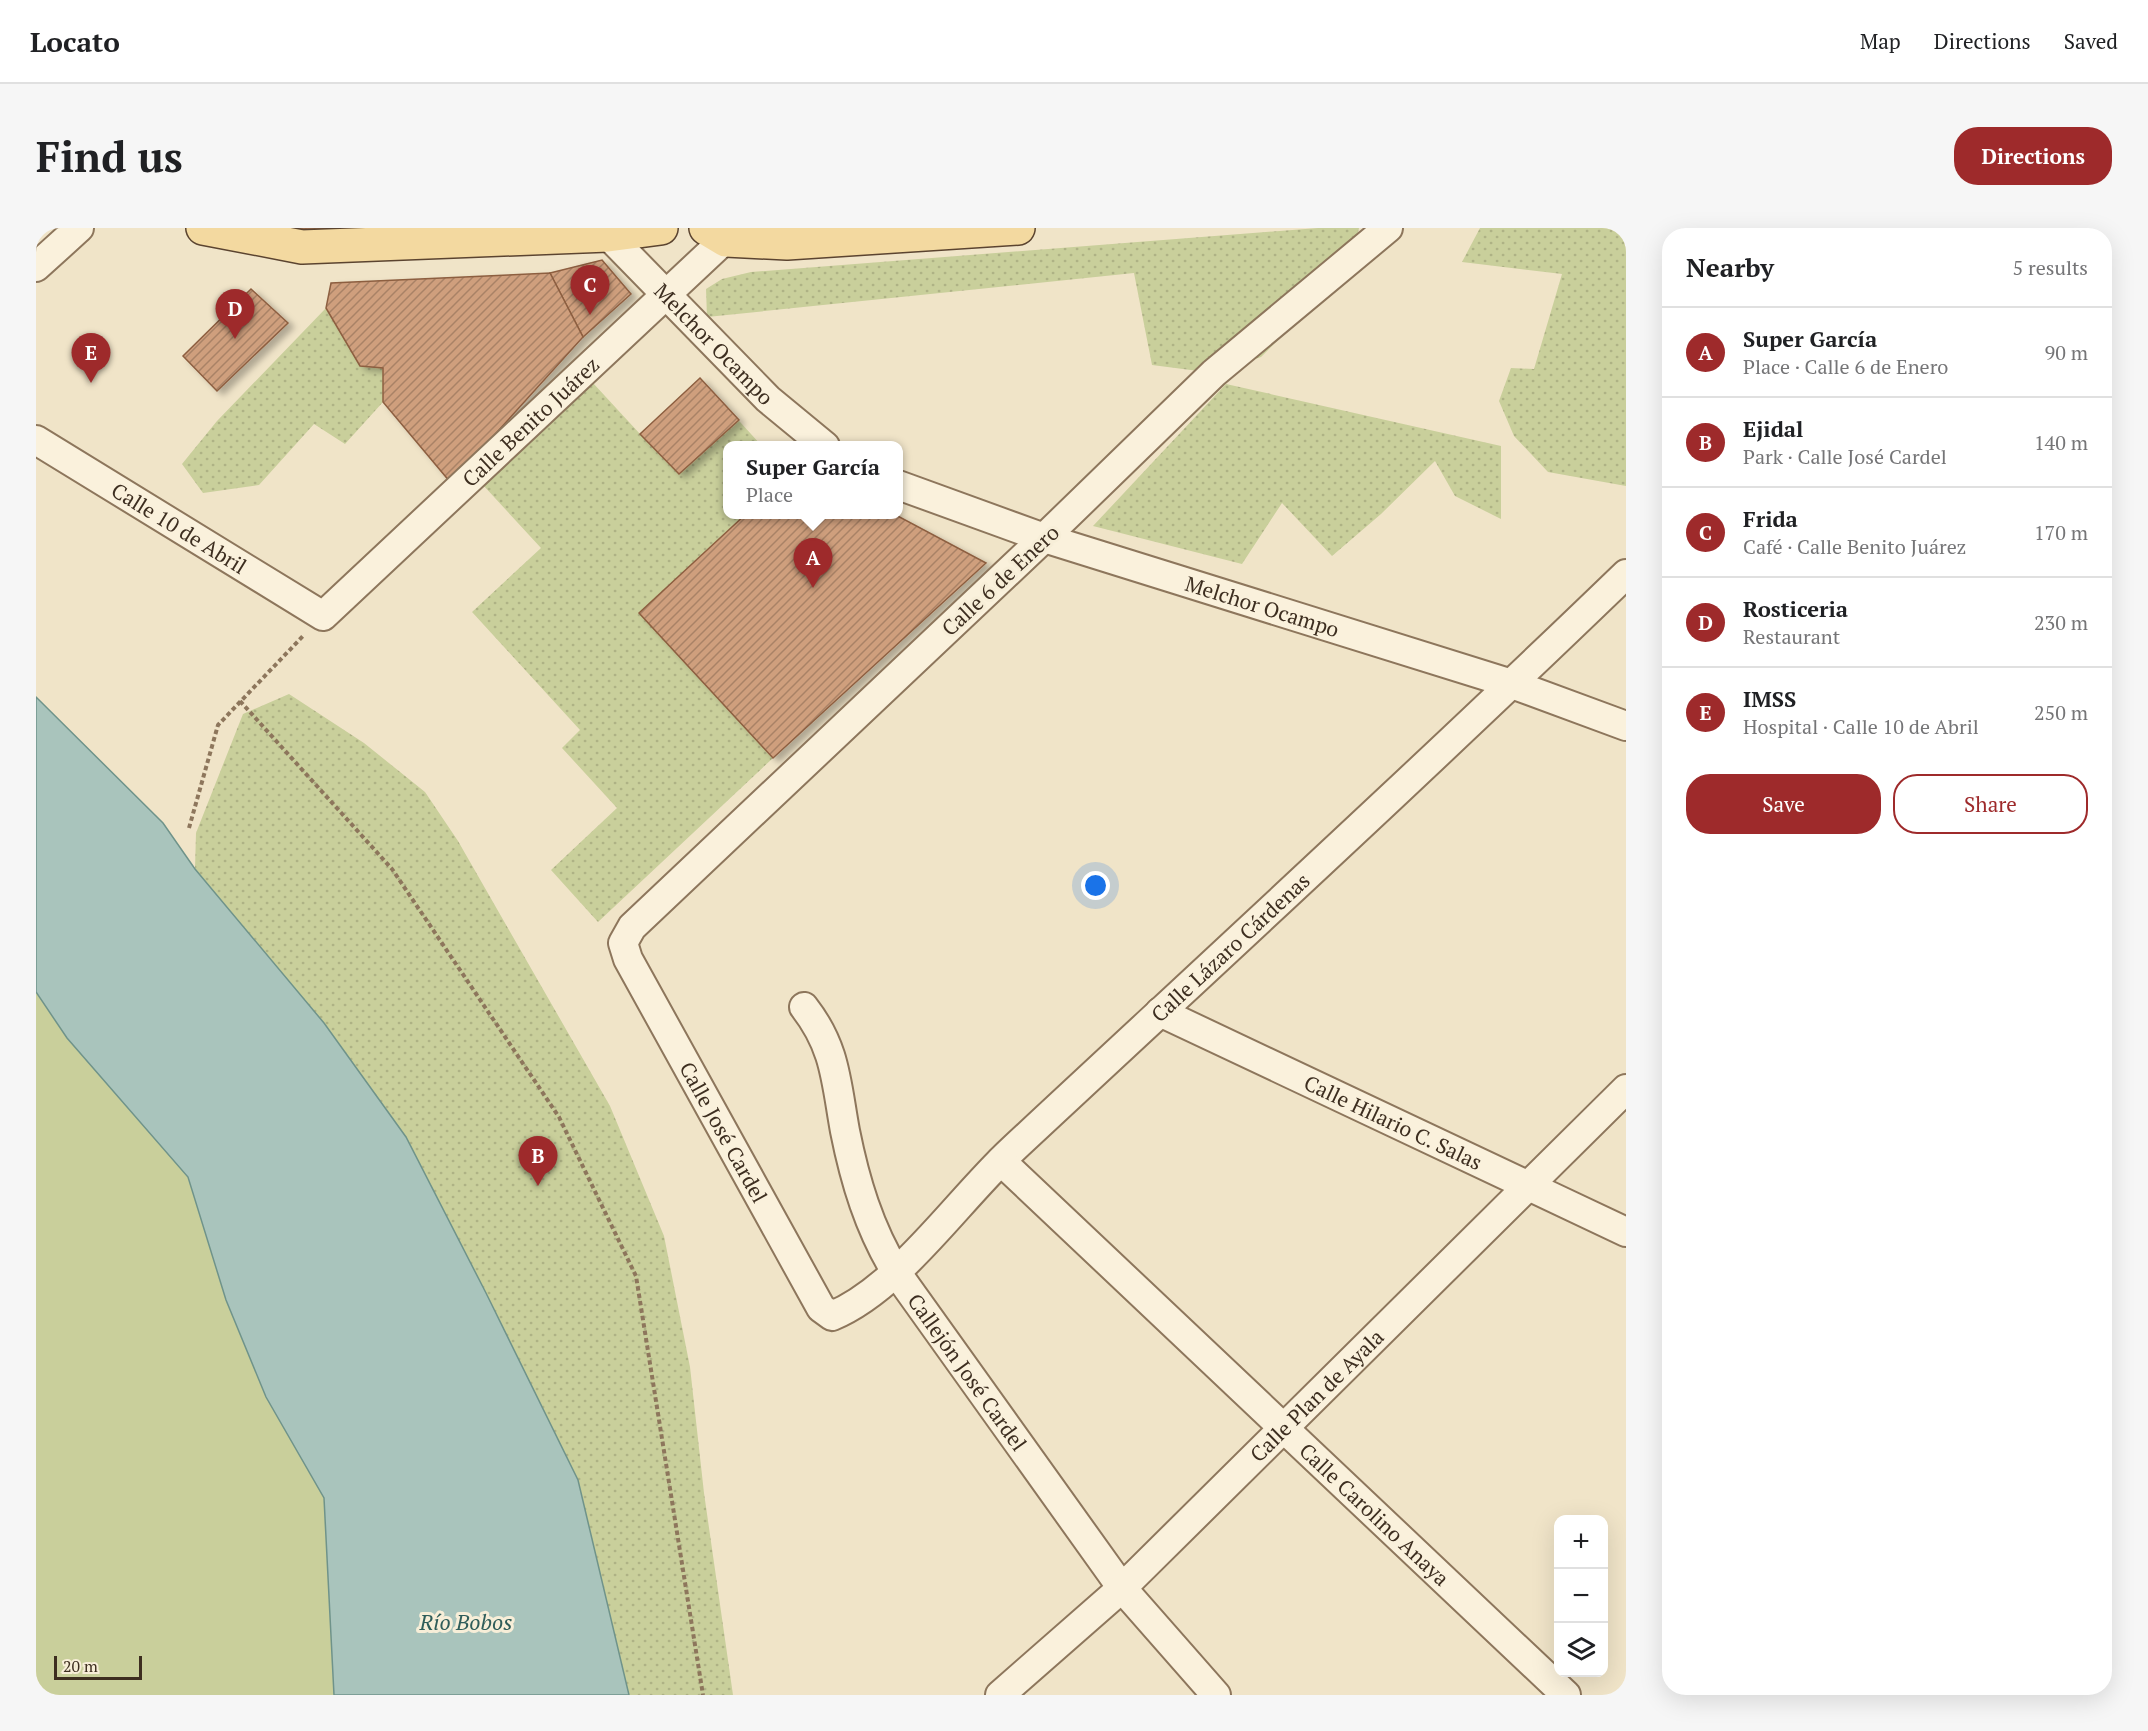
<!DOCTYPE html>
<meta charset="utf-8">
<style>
body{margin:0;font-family:"PT Serif",serif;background:#f6f6f6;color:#202124}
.controls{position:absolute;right:18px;bottom:18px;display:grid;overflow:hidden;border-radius:12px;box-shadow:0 6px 24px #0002}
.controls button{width:54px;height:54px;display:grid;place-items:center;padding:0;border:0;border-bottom:2px solid #e0e0e0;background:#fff;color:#202124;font:30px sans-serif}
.scale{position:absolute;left:18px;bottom:15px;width:88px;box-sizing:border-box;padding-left:6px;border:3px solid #3d2e20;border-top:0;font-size:16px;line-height:21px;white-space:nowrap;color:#3d2e20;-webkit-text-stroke:4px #f7eed8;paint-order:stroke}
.you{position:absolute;left:1060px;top:658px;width:21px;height:21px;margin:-15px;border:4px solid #fff;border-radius:50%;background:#1a73e8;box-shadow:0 0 0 9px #1a73e833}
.badge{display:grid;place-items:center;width:39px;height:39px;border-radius:50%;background:#9e2a2b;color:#fff;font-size:20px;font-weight:700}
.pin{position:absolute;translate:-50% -50px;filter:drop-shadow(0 2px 3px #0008)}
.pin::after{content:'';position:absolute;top:32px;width:21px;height:18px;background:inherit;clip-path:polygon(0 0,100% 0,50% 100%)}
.popup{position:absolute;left:687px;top:213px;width:180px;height:78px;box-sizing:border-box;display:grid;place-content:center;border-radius:12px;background:#fff;filter:drop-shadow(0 2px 4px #0005);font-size:20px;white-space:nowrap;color:#757577}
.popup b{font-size:22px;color:#202124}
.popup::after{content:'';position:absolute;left:50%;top:100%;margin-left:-12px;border:12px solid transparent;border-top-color:#fff}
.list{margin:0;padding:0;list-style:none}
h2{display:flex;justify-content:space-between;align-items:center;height:78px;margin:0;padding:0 24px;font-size:26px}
h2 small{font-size:20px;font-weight:400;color:#757577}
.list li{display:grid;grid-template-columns:39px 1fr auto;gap:18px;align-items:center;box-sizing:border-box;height:90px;padding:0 24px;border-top:2px solid #e0e0e0}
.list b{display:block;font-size:22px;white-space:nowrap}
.list p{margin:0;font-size:20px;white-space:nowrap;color:#757577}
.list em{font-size:20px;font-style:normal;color:#757577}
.actions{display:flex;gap:12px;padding:18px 24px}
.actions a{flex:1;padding:14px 0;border:2px solid #9e2a2b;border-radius:24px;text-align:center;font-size:21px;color:#9e2a2b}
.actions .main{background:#9e2a2b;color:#fff}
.icon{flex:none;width:33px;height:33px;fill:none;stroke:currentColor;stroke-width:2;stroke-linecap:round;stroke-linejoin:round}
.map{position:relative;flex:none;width:1590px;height:1467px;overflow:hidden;border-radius:24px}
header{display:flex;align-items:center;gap:36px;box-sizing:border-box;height:84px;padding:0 30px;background:#fff;border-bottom:2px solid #e0e0e0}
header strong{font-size:28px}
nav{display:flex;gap:33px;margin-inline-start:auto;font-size:21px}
.intro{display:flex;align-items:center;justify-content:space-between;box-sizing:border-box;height:144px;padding:0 36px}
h1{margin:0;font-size:42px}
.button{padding:15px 27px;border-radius:24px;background:#9e2a2b;color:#fff;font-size:21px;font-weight:700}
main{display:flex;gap:36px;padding:0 36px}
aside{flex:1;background:#fff;border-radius:24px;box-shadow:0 6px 24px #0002}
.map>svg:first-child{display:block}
.grass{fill:#c9cf9b}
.park{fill:url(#park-dots)}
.water{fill:#a9c4bc;stroke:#6f938a;stroke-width:1.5}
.building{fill:url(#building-hatch);stroke:#8d5f41;stroke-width:1.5;filter:url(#shadow)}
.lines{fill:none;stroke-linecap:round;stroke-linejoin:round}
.minor-casing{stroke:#8d765c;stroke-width:32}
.primary-casing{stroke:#5b4430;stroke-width:36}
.path{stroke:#8d765c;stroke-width:4;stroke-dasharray:4.5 3;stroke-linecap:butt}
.minor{stroke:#faf1dc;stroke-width:28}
.primary{stroke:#f3d9a0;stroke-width:33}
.labels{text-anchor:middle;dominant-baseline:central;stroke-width:6;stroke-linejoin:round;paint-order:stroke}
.street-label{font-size:21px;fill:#3d2e20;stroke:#f7eed8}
.water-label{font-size:22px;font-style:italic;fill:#2f5d5a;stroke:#f7eed8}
</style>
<header>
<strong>Locato</strong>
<nav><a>Map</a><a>Directions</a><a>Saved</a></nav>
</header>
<div class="intro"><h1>Find us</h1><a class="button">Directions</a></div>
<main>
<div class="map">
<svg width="1590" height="1467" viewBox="0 0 1590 1467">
<defs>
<pattern id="park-dots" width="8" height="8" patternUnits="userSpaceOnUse" patternTransform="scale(1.5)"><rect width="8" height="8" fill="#c9cf9b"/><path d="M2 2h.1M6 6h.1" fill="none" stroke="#aeb285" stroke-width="1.8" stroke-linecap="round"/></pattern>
<pattern id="building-hatch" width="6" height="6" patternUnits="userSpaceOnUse" patternTransform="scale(1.5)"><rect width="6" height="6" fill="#cf9f7d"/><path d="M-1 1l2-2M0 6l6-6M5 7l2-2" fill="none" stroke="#a98266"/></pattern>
<filter id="shadow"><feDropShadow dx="6" dy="4" stdDeviation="3" flood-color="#0004"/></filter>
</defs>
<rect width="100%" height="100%" fill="#f0e4c8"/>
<!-- grass -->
<path class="grass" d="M0,764L31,810L152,949L190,1072L230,1169L288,1270L298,1467H0Z"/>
<!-- park -->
<g class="park">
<path d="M1282,0H1323L1314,39L1225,129L1178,145L1116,137L1098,45L671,89L670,61L686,51L715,44Z"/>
<path d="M1444,0H1590V258L1512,244L1478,208L1463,173L1475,140L1498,141L1526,46L1426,34Z"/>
<path d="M290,80L324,138L347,140V174L309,216L278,196L223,257L167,265L146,236L181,193Z"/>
<path d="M664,150L725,217L692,218V286L709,287L604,385L737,530L562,694L515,642L581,580L526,520L544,502L436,384L505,320L447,257L557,155L604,206Z"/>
<path d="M1190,156L1465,218V291L1419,268L1399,233L1345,286L1296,328L1246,275L1206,336L1057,298Z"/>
<path d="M253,466L328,515L389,564L422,613L574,878L628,1008L654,1139L668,1265L697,1467H593L542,1252L450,1065L370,909L288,795L159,641L160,605L207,486Z"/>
</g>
<!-- water -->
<path class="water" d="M0,469L127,595L159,641L288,795L370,909L450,1065L542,1252L593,1467H298L288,1270L230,1169L190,1072L152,949L31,810L0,764Z"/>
<!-- building -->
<g class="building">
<path d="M236,0H309L270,5Z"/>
<path d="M566,32L595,66L547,109L514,45Z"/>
<path d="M514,45L547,109L415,255L347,174V140L324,138L290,80L295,55Z"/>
<path d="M215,61L252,95L181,163L147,128Z"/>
<path d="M664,150L703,192L643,246L604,206Z"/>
<path d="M710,286H858L950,335L737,530L603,385Z"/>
</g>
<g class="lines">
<!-- minor casing -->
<g class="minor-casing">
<g id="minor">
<path id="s1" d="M1352,0L1178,145L1008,310L596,699L587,715L592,731L785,1080L796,1088C863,1060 922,972 976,922C1181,731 1388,541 1590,346"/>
<path id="s2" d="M572,7L732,171L789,218"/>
<path d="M0,39L43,0"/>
<path id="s3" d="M0,212L287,388L701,0"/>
<path id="s4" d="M862,257L1008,310L1476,456L1590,498"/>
<path id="s5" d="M768,779C800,820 800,854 809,903C819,953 833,1000 860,1044L1086,1360L1180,1467"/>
<path id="s6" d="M1124,784L1590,1004"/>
<path id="s7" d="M965,933L1530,1467"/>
<path id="s8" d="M964,1467L1086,1360L1590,861"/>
</g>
</g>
<!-- primary casing -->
<g class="primary-casing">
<g id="primary">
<path d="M167,0L266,19L572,7L625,0"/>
<path d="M670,0L690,12L751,15L982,0"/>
</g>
</g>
<!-- path -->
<g class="path">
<path d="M204,473L356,641L523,889L600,1048L667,1467"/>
<path d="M153,600L182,497L267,408"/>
</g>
<!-- minor -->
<use href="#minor" class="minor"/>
<!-- primary -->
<use href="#primary" class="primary"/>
</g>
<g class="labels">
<!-- street labels -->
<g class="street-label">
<text stroke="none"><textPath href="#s2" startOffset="152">Melchor Ocampo</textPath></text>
<text stroke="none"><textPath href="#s3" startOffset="621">Calle Benito Juárez</textPath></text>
<text stroke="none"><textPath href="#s3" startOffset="168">Calle 10 de Abril</textPath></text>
<text transform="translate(964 352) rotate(-43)">Calle 6 de Enero</text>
<text stroke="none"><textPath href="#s4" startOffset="384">Melchor Ocampo</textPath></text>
<text stroke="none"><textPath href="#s1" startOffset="2022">Calle Lázaro Cárdenas</textPath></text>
<text stroke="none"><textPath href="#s6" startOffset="258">Calle Hilario C. Salas</textPath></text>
<text stroke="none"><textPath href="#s1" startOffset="1263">Calle José Cardel</textPath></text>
<text stroke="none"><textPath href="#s5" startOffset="406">Callejón José Cardel</textPath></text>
<text stroke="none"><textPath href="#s8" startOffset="436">Calle Plan de Ayala</textPath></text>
<text stroke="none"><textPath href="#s7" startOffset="514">Calle Carolino Anaya</textPath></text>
</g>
<!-- water labels -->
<g class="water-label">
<text x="430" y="1393">Río Bobos</text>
</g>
</g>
</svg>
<div class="controls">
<button>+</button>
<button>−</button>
<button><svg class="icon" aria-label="layers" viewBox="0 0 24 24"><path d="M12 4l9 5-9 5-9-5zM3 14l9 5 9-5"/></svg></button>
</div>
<div class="scale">20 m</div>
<div class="you"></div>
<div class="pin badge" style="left:777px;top:360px">A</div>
<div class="popup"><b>Super García</b>Place</div>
<div class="pin badge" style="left:502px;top:958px">B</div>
<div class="pin badge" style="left:554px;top:87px">C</div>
<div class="pin badge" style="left:199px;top:111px">D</div>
<div class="pin badge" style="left:55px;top:155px">E</div>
</div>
<aside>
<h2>Nearby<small>5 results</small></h2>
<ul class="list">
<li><span class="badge">A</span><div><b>Super García</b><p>Place · Calle 6 de Enero</p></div><em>90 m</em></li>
<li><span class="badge">B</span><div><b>Ejidal</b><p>Park · Calle José Cardel</p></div><em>140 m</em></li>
<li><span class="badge">C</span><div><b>Frida</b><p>Café · Calle Benito Juárez</p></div><em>170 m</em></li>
<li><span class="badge">D</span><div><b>Rosticeria</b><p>Restaurant</p></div><em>230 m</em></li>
<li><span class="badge">E</span><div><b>IMSS</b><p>Hospital · Calle 10 de Abril</p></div><em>250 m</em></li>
</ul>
<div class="actions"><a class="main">Save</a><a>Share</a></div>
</aside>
</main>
